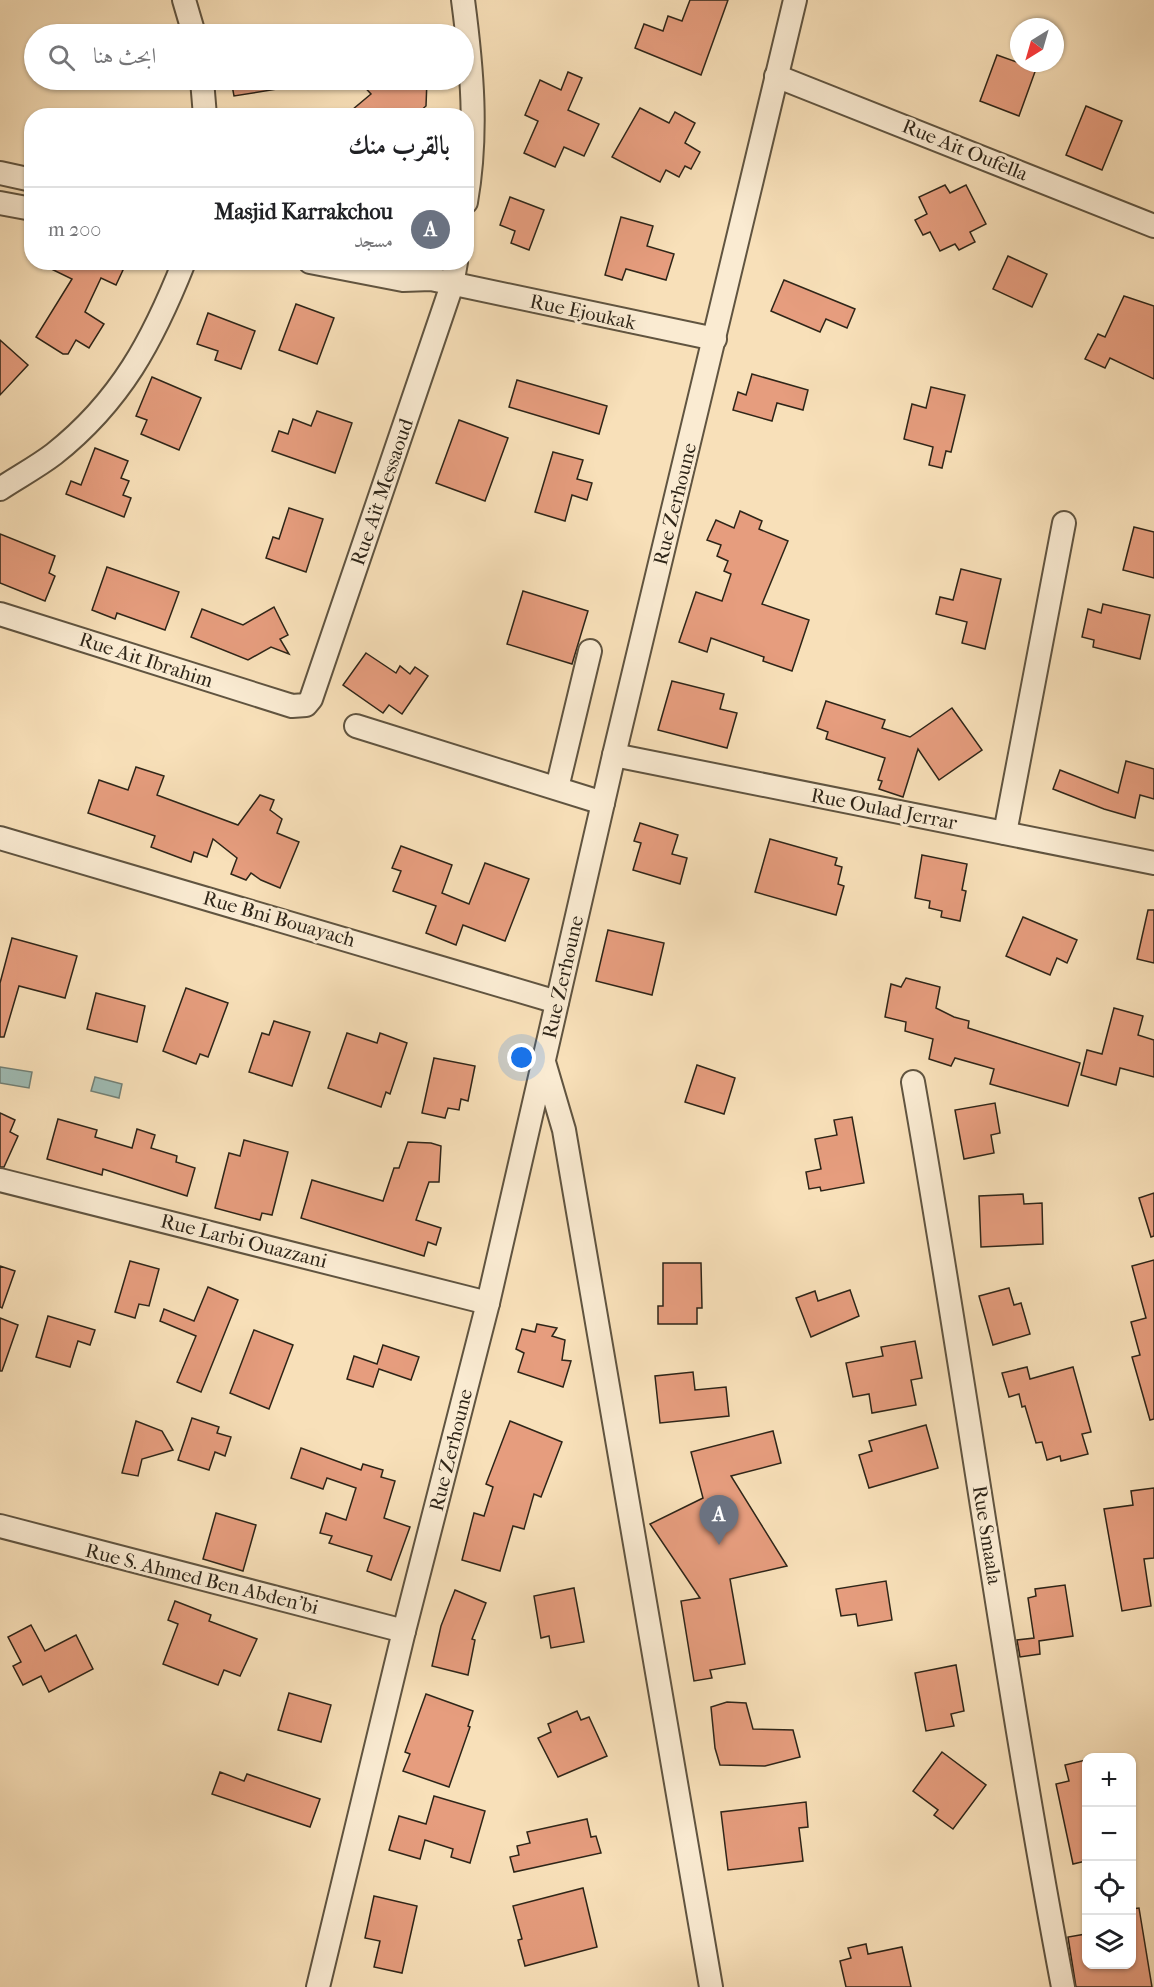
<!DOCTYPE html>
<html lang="ar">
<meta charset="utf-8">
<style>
body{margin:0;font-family:"IM FELL French Canon",Amiri,serif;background:#f2f2f2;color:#202124;direction:rtl}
.controls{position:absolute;right:18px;bottom:18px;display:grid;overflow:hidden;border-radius:12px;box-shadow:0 2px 4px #0004}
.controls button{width:54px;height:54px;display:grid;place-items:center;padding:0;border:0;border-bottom:2px solid #e0e0e0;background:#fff;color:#202124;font:30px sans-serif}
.compass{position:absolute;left:1010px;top:18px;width:54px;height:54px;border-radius:50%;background:#fff;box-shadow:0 2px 4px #0004;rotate:217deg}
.you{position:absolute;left:522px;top:1058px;width:21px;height:21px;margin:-15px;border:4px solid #fff;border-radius:50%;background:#1a73e8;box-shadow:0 0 0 9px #1a73e833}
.badge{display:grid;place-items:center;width:39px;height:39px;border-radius:50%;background:#8f2418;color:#fff;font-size:20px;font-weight:700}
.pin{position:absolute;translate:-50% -50px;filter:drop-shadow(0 2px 3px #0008)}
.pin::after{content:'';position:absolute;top:32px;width:21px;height:18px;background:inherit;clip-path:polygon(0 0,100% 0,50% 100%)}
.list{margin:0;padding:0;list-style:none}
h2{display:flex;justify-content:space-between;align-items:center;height:78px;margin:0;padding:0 24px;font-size:26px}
h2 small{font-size:20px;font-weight:400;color:#757577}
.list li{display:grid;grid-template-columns:39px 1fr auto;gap:18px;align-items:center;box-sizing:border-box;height:84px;padding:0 24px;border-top:2px solid #e0e0e0}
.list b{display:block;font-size:22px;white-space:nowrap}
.list p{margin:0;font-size:20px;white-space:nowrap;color:#757577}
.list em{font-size:20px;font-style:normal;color:#757577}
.icon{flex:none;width:33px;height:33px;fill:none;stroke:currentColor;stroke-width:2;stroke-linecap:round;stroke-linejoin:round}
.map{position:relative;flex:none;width:1154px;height:1987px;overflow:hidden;direction:ltr}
.search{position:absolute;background:#fff;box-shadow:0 2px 4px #0004;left:24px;top:24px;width:450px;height:66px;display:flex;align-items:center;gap:15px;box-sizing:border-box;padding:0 21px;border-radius:33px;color:#757577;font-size:22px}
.panel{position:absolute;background:#fff;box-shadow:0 2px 4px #0004;left:24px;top:108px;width:450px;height:162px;border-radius:24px;direction:rtl}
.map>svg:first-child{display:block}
.water{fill:#9fbcb5;stroke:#728076;stroke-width:1.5}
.building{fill:#e69d7e;stroke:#2e2518;stroke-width:1.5}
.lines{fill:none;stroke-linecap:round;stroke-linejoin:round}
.minor-casing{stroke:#605440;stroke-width:26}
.minor{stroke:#faebd2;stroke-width:22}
.labels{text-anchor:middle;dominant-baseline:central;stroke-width:6;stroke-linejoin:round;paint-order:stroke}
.street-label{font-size:20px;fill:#2e2518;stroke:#faebd2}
</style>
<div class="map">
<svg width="1154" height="1987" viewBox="0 0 1154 1987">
<rect width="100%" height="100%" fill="#f8e0b9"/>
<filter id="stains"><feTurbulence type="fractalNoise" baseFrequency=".00333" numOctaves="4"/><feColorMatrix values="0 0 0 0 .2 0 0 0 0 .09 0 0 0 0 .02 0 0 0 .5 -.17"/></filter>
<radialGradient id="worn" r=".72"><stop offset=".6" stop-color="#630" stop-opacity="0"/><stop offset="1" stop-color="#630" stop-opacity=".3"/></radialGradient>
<!-- water -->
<g class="water">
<path d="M0,1067L32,1072L29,1088L0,1083Z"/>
<path d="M95,1077L122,1084L119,1098L91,1091Z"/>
</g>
<!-- building -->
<g class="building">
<path d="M690,0H728L701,75L635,48L644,24L663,31L668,16L682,21Z"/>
<path d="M997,55L1036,69L1019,116L980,101Z"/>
<path d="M568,72L582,78L568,110L599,124L584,156L564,147L555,167L524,153L538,121L525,115L540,80L561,90Z"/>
<path d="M231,80H289L290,87L234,96Z"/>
<path d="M358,80H427L426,106L419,112L408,109L400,116H369L352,110L371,94Z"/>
<path d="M1086,106L1122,121L1102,170L1066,155Z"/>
<path d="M640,108L669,123L675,112L695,123L685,143L700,152L691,169L685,166L679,177L666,170L660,182L612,157Z"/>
<path d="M945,185L950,193L966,185L986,224L970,232L975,242L959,250L955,244L940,251L930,232L923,235L915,220L927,214L919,197Z"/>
<path d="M510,197L544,210L529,250L511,243L515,231L500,225Z"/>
<path d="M621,217L653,226L647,246L674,254L666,280L626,269L622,280L605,275Z"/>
<path d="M1008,256L1047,274L1032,307L993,289Z"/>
<path d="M37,262H109L123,270L116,285L101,278L85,312L104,324L89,348L76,340L68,354H63L36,337L72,279Z"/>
<path d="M784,280L855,309L847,328L826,319L820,332L771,311Z"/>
<path d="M1124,296L1154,306V379L1110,358L1105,368L1085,359L1098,334L1105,337Z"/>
<path d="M296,304L334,318L317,364L279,350Z"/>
<path d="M208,313L255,331L241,369L215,360L218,351L197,344Z"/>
<path d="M0,340L28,365L0,395Z"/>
<path d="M752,374L808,390L803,410L777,403L772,421L733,410L738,392L746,395Z"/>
<path d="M152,377L201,398L179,450L141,434L147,420L136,416Z"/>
<path d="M517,380L607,406L599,434L509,407Z"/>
<path d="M931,387L965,395L951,452L946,451L942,468L929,465L933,447L904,439L912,404L926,408Z"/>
<path d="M317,411L352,423L335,473L272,451L279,431L288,434L293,419L311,426Z"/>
<path d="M459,420L508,438L485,501L436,483Z"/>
<path d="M95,448L128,461L121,478L129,481L123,495L131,498L124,517L66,494L71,481L81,485Z"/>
<path d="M553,452L583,460L577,479L592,483L587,500L572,495L565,521L535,512Z"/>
<path d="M289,508L323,519L306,572L266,558L273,537L279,539Z"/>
<path d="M740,511L762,521L759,529L788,541L762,604L809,620L792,671L763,661L764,657L711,638L707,652L679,642L696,592L722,601L731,574L724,571L728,561L717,556L721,545L707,540L716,520L734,528Z"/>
<path d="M1134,527L1154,532V578L1123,570Z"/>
<path d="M0,534L55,556L49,573L55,576L45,601L0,583Z"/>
<path d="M107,567L179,592L165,630L117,613L115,619L92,610Z"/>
<path d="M961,569L1001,579L985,649L962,643L967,622L936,614L940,597L953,600Z"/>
<path d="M523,591L588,611L572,664L507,644Z"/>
<path d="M1103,604L1150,615L1140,659L1093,647L1094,640L1082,637L1088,609L1101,613Z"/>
<path d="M274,607L288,635L280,639L289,654L271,647L248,660L191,637L202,609L243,625Z"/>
<path d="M366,653L396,673L400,666L410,674L415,667L428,676L402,714L389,705L383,713L343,685Z"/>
<path d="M672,681L724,694L720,709L737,713L727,748L658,730Z"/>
<path d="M826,701L885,720L882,728L910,737L952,708L982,750L939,780L918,749L903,797L879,789L882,781L878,780L885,758L826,739L828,732L817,728Z"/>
<path d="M1126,761L1154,769V799L1140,795L1135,818L1104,809L1053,789L1060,770L1118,793Z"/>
<path d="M136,767L164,776L157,795L238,825L260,795L274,800L270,810L282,819L277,833L299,842L280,888L261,880L251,873L246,880L231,874L237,858L213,839L207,857L194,852L191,862L151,847L155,836L88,813L99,780L128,790Z"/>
<path d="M640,823L678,835L672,854L687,858L680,884L633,870L641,843L634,841Z"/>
<path d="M770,839L837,858L835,865L842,867L838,884L844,886L836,915L755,892Z"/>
<path d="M401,846L452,865L442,893L469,904L485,863L529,879L505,941L463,925L456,945L426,933L436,906L393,891L401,871L392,868Z"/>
<path d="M922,855L967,864L962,890L966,891L960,921L941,917L942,911L929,908L930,901L915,898Z"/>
<path d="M1148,910H1154V963L1137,959Z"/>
<path d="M1023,917L1077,940L1067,963L1057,958L1050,975L1006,956Z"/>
<path d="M608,930L664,943L652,995L596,981Z"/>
<path d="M12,938L77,956L65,998L19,986L4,1037H0V983Z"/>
<path d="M906,978L940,987L936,1008L954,1017L969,1021L968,1028L1080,1063L1068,1106L990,1084L994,1069L955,1058L951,1066L929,1059L933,1039L905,1031L906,1022L885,1017L891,984L901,987Z"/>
<path d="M186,988L228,1003L208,1057L200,1054L196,1064L163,1051Z"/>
<path d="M96,993L145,1006L137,1042L87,1029Z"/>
<path d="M1114,1008L1143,1016L1138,1035L1154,1040V1077L1120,1068L1116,1085L1081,1075L1087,1050L1102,1054Z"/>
<path d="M274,1021L310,1032L292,1086L249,1072L262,1033L269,1035Z"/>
<path d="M347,1033L377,1043L380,1033L407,1043L390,1094L386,1092L381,1107L328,1088Z"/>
<path d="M434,1058L475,1066L468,1101L461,1099L459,1110L448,1108L445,1118L422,1113Z"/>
<path d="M697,1065L735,1078L724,1114L685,1102Z"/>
<path d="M995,1103L1000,1133L991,1135L994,1153L964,1159L955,1110Z"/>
<path d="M0,1113L15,1120L10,1132L18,1136L4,1167H0Z"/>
<path d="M852,1117L864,1183L821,1191L820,1187L809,1189L806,1172L821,1169L815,1139L837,1135L834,1120Z"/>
<path d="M58,1119L97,1130L95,1137L132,1148L137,1129L155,1135L151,1148L177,1156L176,1162L195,1168L187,1196L103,1169L102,1175L47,1159Z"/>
<path d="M244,1140L288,1152L272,1215L262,1213L260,1220L215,1208L229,1153L240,1156Z"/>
<path d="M408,1142L431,1143L441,1146L439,1182H429L416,1220L441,1228L436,1245L428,1242L424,1256L301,1218L312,1180L383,1201L394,1168H399Z"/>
<path d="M1154,1193V1236L1151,1237L1139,1198Z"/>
<path d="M1023,1194L1024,1204L1042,1203L1043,1244L981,1247L979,1196Z"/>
<path d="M1154,1260V1419L1150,1420L1132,1357L1140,1355L1131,1322L1146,1318L1132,1266Z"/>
<path d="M130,1261L159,1269L149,1306L139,1304L135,1318L115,1312Z"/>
<path d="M663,1263H701L702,1308H697V1324H658V1306H663Z"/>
<path d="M0,1266L15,1271L2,1308L0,1307Z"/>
<path d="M208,1287L238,1300L201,1392L177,1382L196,1336L160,1321L164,1309L194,1321Z"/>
<path d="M1009,1288L1014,1305L1021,1303L1030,1334L993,1345L979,1296Z"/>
<path d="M850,1290L859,1316L811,1337L796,1298L815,1291L818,1301Z"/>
<path d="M48,1316L95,1330L90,1345L78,1341L70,1367L36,1357Z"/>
<path d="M0,1318L18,1325L2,1371H0Z"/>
<path d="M537,1324L557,1328L552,1336L565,1340L562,1360L571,1361L563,1387L518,1372L524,1353L516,1349L522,1329L535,1332Z"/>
<path d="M254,1330L293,1345L269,1409L230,1393Z"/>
<path d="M915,1341L922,1378L911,1380L916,1405L872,1413L869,1394L853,1397L846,1363L883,1356L881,1347Z"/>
<path d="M383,1345L419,1357L411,1380L379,1369L373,1387L347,1379L354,1356L377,1364Z"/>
<path d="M1027,1367L1030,1379L1073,1367L1091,1432L1082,1434L1088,1454L1061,1461L1060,1456L1047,1460L1042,1442L1036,1443L1025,1406L1022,1407L1019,1394L1009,1397L1002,1373Z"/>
<path d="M693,1372L695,1390L726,1387L729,1416L660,1423L655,1376Z"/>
<path d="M192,1418L219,1427L217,1433L231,1437L225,1456L215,1452L209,1470L178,1460Z"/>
<path d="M136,1421L162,1431L173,1450L142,1459L138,1476L122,1473Z"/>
<path d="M510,1421L562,1442L541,1497L534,1494L524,1529L513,1526L500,1571L462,1560L474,1513L484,1516L493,1487L486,1484Z"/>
<path d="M926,1425L938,1468L869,1488L859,1455L872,1451L869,1441Z"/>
<path d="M773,1431L781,1463L731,1476L787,1566L730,1579L745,1664L710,1670L712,1678L694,1681L681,1601L700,1598L650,1524L703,1498L691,1452Z"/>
<path d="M301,1448L361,1470L363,1464L383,1470L381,1477L395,1481L384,1518L410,1527L391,1580L367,1571L372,1556L329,1543L332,1536L320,1533L326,1513L346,1520L356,1488L327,1478L323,1489L291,1478Z"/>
<path d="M1154,1488V1558L1144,1559L1151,1606L1122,1611L1104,1509L1133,1505L1131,1491Z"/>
<path d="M216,1513L256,1525L243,1571L203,1559Z"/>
<path d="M886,1581L892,1620L858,1626L856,1614L841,1616L836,1589Z"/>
<path d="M1065,1585L1073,1636L1039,1641L1040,1654L1020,1657L1017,1640L1034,1638L1028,1598L1036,1596L1035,1589Z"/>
<path d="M574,1588L584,1642L551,1648L549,1636L541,1638L534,1596Z"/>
<path d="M455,1590L486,1603L472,1639L475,1640L468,1675L432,1666L441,1626Z"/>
<path d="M175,1601L211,1615L209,1621L257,1639L240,1676L224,1670L218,1685L163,1664L178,1624L168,1620Z"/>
<path d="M31,1625L45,1651L76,1635L93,1669L49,1692L41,1676L23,1685L13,1666L21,1662L8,1637Z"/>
<path d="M956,1665L964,1711L951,1714L954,1726L926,1731L915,1673Z"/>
<path d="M289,1693L331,1705L321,1742L278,1730Z"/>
<path d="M426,1694L473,1711L468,1726L470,1727L449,1787L403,1771L410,1754L405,1752Z"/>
<path d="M727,1702L746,1703L753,1729L793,1730L800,1757L765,1766L720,1765L715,1748L711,1707Z"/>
<path d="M577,1711L581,1720L589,1717L607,1756L558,1777L538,1738L551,1732L548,1724Z"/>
<path d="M942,1752L986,1785L953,1829L934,1815L938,1810L913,1791Z"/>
<path d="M1086,1760V1861L1073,1864L1056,1784L1069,1781L1065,1765Z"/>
<path d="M220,1772L244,1781L247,1774L320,1799L310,1827L212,1794Z"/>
<path d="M434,1796L485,1811L470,1863L451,1857L453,1849L425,1840L420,1859L389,1850L399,1816L426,1824Z"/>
<path d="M806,1802L808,1827L799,1828L803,1861L728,1870L721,1812Z"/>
<path d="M587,1819L591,1837L596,1836L601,1853L514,1872L510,1857L519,1855L517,1846L530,1843L527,1832Z"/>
<path d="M583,1888L597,1947L525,1966L518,1940L522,1939L513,1906Z"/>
<path d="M374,1896L417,1906L402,1973L374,1967L380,1941L365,1938Z"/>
<path d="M1139,1908L1152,1987H1076L1068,1937L1086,1934V1965H1131V1909Z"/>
<path d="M866,1944L868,1954L902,1947L911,1987H846L840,1961L851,1958L848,1948Z"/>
</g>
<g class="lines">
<!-- minor casing -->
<g class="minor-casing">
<g id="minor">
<path d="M184,0L194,34"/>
<path d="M463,0C472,68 478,134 466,202"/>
<path d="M776,76L1154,226"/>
<path d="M202,80L205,116"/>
<path d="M0,173L32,180"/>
<path d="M0,203L32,209"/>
<path d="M310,262L403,280L431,279L715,339"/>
<path d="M399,262L419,270L431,279"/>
<path d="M0,489C18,477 37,467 54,454C121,401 153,340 184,262"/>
<path d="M0,614L292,706L306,705L311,699L452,285L456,262"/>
<path d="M356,726L603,803"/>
<path d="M614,755L1154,863"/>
<path d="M557,788L590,651"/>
<path d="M1005,833L1064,523"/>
<path d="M0,838L557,1002"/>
<path d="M544,1062L564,1130L711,1987"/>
<path d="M913,1082C966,1383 1006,1687 1063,1987"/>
<path d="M0,1180L488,1303"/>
<path d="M0,1526L404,1631"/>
<path d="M318,1987L404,1631L488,1303L614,755L795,0"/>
</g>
</g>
<!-- minor -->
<use href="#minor" class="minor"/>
</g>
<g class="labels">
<!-- street labels -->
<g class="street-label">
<text transform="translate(965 150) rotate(22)">Rue Ait Oufella</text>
<text transform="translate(583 312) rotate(12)">Rue Ejoukak</text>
<text transform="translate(382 492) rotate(-71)">Rue Aït Messaoud</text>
<text transform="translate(675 504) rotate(-76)">Rue Zerhoune</text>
<text transform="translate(146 660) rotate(18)">Rue Ait Ibrahim</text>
<text transform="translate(884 809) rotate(11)">Rue Oulad Jerrar</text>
<text transform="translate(279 919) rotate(16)">Rue Bni Bouayach</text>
<text transform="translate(563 977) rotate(-77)">Rue Zerhoune</text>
<text transform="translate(244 1241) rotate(14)">Rue Larbi Ouazzani</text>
<text transform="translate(451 1450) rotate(-76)">Rue Zerhoune</text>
<text transform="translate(987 1535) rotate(81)">Rue Smaala</text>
<text transform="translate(202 1579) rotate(14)">Rue S. Ahmed Ben Abden'bi</text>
</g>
</g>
<rect width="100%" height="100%" filter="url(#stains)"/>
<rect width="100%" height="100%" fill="url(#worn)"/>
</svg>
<div class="controls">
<button>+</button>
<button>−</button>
<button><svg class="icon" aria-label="locate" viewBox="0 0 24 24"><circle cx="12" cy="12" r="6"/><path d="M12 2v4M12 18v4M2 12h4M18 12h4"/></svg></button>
<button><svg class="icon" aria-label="layers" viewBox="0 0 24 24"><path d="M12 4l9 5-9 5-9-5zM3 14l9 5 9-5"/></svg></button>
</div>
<svg class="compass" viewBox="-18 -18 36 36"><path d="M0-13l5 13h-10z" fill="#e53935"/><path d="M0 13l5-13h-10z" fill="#757577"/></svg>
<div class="you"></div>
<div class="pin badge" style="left:719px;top:1545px;background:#6b7280">A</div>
<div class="search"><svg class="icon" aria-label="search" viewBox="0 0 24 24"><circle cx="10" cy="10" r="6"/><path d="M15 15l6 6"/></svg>ابحث هنا</div>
<section class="panel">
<h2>بالقرب منك<small></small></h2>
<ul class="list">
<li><span class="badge" style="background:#6b7280">A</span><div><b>Masjid Karrakchou</b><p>مسجد</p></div><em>200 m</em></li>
</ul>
</section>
</div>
